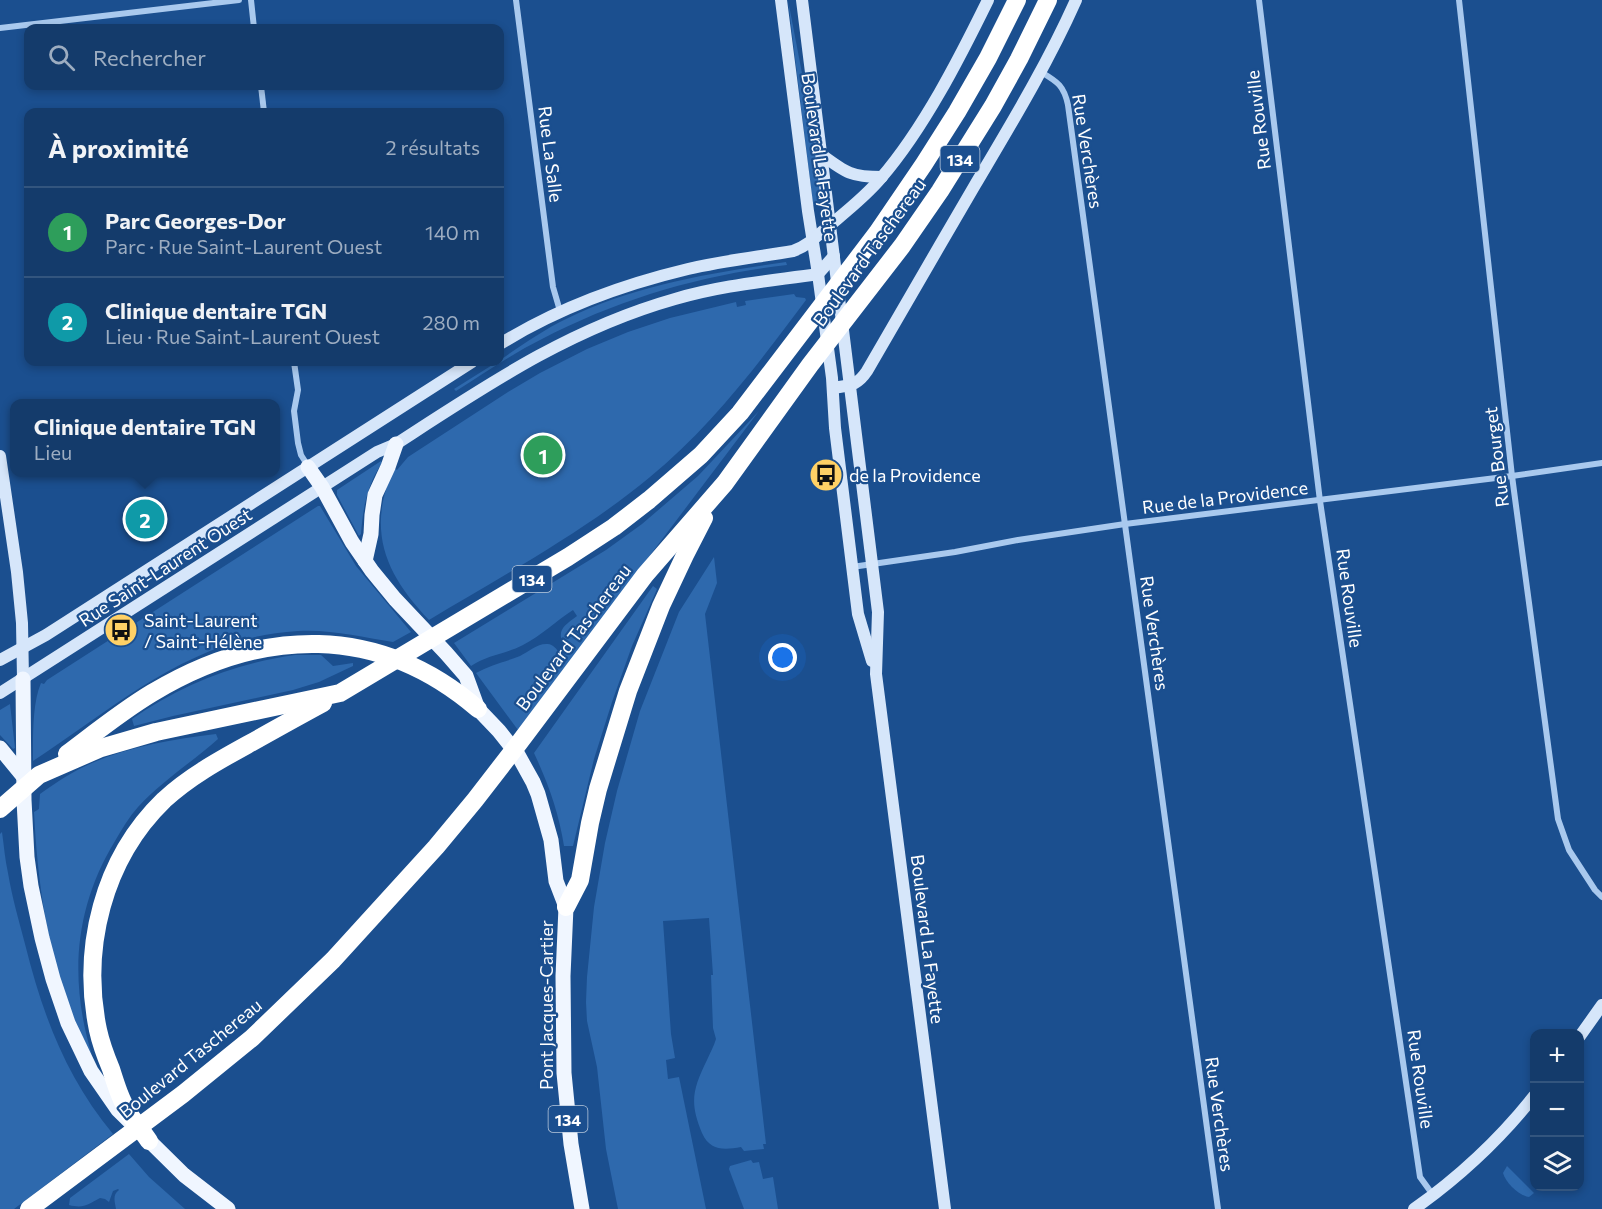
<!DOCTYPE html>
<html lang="fr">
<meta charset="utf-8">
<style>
body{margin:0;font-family:Commissioner,sans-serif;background:#214673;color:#f1f3f6}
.controls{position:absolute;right:18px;bottom:18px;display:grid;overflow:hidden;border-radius:12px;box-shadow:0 3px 9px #0003}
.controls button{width:54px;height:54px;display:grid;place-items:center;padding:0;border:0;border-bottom:2px solid #33557e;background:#143b6b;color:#f1f3f6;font:30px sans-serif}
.you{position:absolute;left:783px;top:658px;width:21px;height:21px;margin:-15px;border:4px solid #fff;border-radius:50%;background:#1a73e8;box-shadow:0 0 0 9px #1a73e833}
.badge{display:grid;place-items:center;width:39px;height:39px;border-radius:50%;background:#90b9f0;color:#fff;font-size:20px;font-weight:700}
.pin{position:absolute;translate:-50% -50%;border:3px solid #fff;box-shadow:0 2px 6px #0006}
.popup{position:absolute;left:10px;top:399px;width:270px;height:78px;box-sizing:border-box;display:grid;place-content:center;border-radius:12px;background:#143b6b;filter:drop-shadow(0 2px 4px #0005);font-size:20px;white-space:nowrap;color:#9dadc1}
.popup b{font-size:22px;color:#f1f3f6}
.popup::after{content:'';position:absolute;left:50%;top:100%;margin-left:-12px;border:12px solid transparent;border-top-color:#143b6b}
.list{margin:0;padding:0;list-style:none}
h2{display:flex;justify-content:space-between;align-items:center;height:78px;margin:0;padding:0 24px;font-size:26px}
h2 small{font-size:20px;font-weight:400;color:#9dadc1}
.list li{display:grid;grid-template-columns:39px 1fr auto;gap:18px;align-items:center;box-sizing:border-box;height:90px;padding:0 24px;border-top:2px solid #33557e}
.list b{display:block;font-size:22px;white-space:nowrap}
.list p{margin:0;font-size:20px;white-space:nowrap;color:#9dadc1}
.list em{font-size:20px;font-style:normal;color:#9dadc1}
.icon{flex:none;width:33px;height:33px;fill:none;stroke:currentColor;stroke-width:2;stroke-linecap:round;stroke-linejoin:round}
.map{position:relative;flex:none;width:1602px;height:1209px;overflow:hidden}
.search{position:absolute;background:#143b6b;box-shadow:0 3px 9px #0003;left:24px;top:24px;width:480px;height:66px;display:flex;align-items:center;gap:15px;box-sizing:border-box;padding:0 21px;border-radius:12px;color:#9dadc1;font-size:22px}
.panel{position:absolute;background:#143b6b;box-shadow:0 3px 9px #0003;left:24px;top:108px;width:480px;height:258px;border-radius:12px}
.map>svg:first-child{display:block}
.green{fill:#2e69ad}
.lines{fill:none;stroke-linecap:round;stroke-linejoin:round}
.street{stroke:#a9c9ee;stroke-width:6}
.secondary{stroke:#d6e6fa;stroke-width:12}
.primary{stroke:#f0f6ff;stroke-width:15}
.highway{stroke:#fff;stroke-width:18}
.labels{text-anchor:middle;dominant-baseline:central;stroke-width:4.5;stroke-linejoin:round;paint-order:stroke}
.shield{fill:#1b4f8f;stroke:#bbcadd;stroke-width:1.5}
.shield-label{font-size:16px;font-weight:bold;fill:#fff}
.street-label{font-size:18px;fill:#fff;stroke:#1b4f8f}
.poi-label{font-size:18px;fill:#fff;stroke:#1b4f8f;text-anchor:start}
</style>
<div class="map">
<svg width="1602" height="1209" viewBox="0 0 1602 1209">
<rect width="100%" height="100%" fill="#1b4f8f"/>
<!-- green -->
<g class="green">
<path d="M788,0L810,115L821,205H813Z"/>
<path d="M786,262L787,265C701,275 619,299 542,339C512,354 484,373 456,391L454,389L497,362H500V360C521,346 543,330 566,319C635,285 711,273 786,262Z"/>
<path d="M794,294L796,297L805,298L806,300C759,363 711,427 650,477C584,532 502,576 429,620C385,574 366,530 394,468L397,470L408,457L508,392L540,373L587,349L628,332L670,318L736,302L737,307L746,305L745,301Z"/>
<path d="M759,411L518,730L476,673C490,665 505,662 520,656C528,652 537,644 546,644C553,643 556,649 560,653L565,649C556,631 562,627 577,616L573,610C556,621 541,636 523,645C506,654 487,655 471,666L454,643L606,550L642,524L698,476Z"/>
<path d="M381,461L382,463C367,485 363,508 361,534L359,536L337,495V490Z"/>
<path d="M318,506H320L356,566L411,632L393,642C362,637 330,629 298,631C191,637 117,706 33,761C33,738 32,704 41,683L44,684L47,680Z"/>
<path d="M714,557L717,583L705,614L766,1144H763L764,1149L744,1151L741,1147C724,1150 710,1151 702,1133C689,1102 693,1089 707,1060C710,1053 714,1046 716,1039L713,1028L711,975H713L709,918L663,921L671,1034L675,1058L666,1060L668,1079L679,1077L706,1209H618L606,1149L597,1067L587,1021L586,1002L587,977L594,907L605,843L617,791L640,711L679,612Z"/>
<path d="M653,586L657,589L654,596L632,646L612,702L594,759L573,846H564C559,813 548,783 534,753Z"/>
<path d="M295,655H321L333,666L353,663V666L319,682L293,690L173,716L134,726L132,719C180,685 236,663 295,655Z"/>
<path d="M10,704L15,748L13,749L0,735V710Z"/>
<path d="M216,734L218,739C192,762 162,781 138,807C129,817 122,829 115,841C74,908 69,981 92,1055C51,984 38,892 34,812L39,809L40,794C57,782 73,771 92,763C131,746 174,739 216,734Z"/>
<path d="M2,832C4,846 5,860 8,873C12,897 19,921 25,944C43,1016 66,1077 113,1134L14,1209H0V834Z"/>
<path d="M129,1154L149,1177L185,1209H116C115,1202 112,1195 119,1190L118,1189L113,1191L109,1202L105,1199L100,1198C88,1204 84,1209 69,1205L70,1198Z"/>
<path d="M751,1160L753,1163L759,1162L763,1179L773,1177L778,1209H744L729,1169L730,1166Z"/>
<path d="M1507,1166L1534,1193L1529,1197C1518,1195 1506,1183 1503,1173Z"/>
</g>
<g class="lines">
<!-- street -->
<g class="street">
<path d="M251,0L254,28"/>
<path d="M516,0L553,287L560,311"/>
<path d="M1259,0L1320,501L1420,1177L1433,1195"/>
<path d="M1459,0L1512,476L1558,819L1569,850L1595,890L1602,897"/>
<path d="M0,28L239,0"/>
<path d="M1041,72C1058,82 1064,86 1068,105L1218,1209"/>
<path d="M261,86L264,112"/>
<path d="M294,362L298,390L294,411L298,443L301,455L308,466"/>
<path d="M852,567L955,552L1018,540L1125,524L1512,476L1602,463"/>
</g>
<!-- secondary -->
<g class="secondary">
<path d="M781,0L808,211L818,274L832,378L835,428L858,614L872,661"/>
<path d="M802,0L878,612L876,674L945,1209"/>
<path d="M822,155C846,173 852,177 882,177"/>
<path d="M500,344C558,308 621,285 688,269C722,261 758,257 793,251C808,246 818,235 830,225C848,210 866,196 881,178C924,128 959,59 988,0"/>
<path d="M833,388C850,385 857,386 867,371C903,308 939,247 975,185C1011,124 1047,65 1076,0"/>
<path d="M0,456L17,572L22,623L23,679"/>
<path d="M0,660L46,635L472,362"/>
<path d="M0,693L377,452L396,444C487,385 569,329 675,299C722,285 770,281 818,274L834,256"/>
<path d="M1580,1036L1602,1005"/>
<path d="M1414,1209C1459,1177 1500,1139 1534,1096"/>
</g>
<!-- primary -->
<g class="primary">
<path d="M308,467L322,487L352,542L372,571L395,599L446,653L466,676L478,709L499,731L518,755L533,782L538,794L551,840L556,881L566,907L563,976L564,1073L571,1144L582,1209"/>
<path d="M365,561L371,534L372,515L375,495L388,467L396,444"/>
<path d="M23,679L24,800L27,857L31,886L42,938L53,979L68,1023L91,1071L118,1110L184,1175L228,1209"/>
<path d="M0,748L23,776"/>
</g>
<!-- highway -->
<g class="highway">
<path d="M67,754C95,733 122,711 152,693C262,627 378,623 478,709"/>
<path d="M0,809L39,775L101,748L156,732L340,693L568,557L614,527L649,500L701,455L740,413L877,233L924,164L957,112L988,58L1017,0"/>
<path d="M566,907L580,880L590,823L598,789L628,691L661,606L685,555L704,518"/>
<path d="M149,1141C143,1132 136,1124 130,1115C121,1101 116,1085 111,1069C106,1057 101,1044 98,1030C81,948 103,859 164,800C189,777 218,761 247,745C272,731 297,717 323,703"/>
<path d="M29,1209L183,1094L252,1038L333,960L436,847L475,800L519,743L645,575L725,483L810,365L902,246L940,191L993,106L1019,59L1048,0"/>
</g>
</g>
<!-- icons -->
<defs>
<g id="bus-disc" transform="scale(1.725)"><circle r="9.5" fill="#ffd166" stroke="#1b4f8f"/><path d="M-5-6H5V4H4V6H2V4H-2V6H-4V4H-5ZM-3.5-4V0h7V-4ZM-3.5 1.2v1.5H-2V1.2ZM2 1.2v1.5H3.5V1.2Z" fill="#111"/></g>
</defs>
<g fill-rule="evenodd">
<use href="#bus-disc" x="826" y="475"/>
<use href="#bus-disc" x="121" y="630"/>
</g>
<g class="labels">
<!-- shield labels -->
<g class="shield">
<rect x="940.5" y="146" width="39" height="26" rx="4.5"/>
<rect x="512.5" y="566" width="39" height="26" rx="4.5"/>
<rect x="548.5" y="1106" width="39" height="26" rx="4.5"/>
</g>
<g class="shield-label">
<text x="960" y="159">134</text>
<text x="532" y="579">134</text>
<text x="568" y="1119">134</text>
</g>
<!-- street labels -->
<g class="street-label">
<text transform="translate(1258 120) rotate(-97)">Rue Rouville</text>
<text transform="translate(1088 151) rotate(81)">Rue Verchères</text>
<text transform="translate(551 154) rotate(83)">Rue La Salle</text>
<text transform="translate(820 157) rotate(82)">Boulevard La Fayette</text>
<text transform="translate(869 252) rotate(-54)">Boulevard Taschereau</text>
<text transform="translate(1496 457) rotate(-97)">Rue Bourget</text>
<text transform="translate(1225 497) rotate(-7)">Rue de la Providence</text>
<text transform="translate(165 567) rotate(-33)">Rue Saint-Laurent Ouest</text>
<text transform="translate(1350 598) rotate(82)">Rue Rouville</text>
<text transform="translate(1155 633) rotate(82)">Rue Verchères</text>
<text transform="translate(573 637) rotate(-53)">Boulevard Taschereau</text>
<text transform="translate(928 939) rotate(83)">Boulevard La Fayette</text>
<text transform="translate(546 1005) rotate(-90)">Pont Jacques-Cartier</text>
<text transform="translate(190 1058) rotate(-39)">Boulevard Taschereau</text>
<text transform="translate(1421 1079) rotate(82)">Rue Rouville</text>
<text transform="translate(1220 1114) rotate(82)">Rue Verchères</text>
</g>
<!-- poi labels -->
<g class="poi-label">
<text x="849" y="475">de la Providence</text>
<text x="144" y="620">Saint-Laurent<tspan x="144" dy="21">/ Saint-Hélène</tspan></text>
</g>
</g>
</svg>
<div class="controls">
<button>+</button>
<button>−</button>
<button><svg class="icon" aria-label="layers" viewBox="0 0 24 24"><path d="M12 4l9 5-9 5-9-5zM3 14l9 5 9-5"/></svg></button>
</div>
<div class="you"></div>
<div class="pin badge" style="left:543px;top:455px;background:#2e9e5b">1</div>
<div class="pin badge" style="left:145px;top:519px;background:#0f9aa8">2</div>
<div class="popup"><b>Clinique dentaire TGN</b>Lieu</div>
<div class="search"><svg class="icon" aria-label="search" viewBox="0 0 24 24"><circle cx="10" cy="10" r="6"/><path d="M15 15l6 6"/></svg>Rechercher</div>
<section class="panel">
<h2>À proximité<small>2 résultats</small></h2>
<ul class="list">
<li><span class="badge" style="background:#2e9e5b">1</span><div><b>Parc Georges-Dor</b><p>Parc · Rue Saint-Laurent Ouest</p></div><em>140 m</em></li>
<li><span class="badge" style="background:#0f9aa8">2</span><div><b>Clinique dentaire TGN</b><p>Lieu · Rue Saint-Laurent Ouest</p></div><em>280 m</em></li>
</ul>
</section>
</div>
